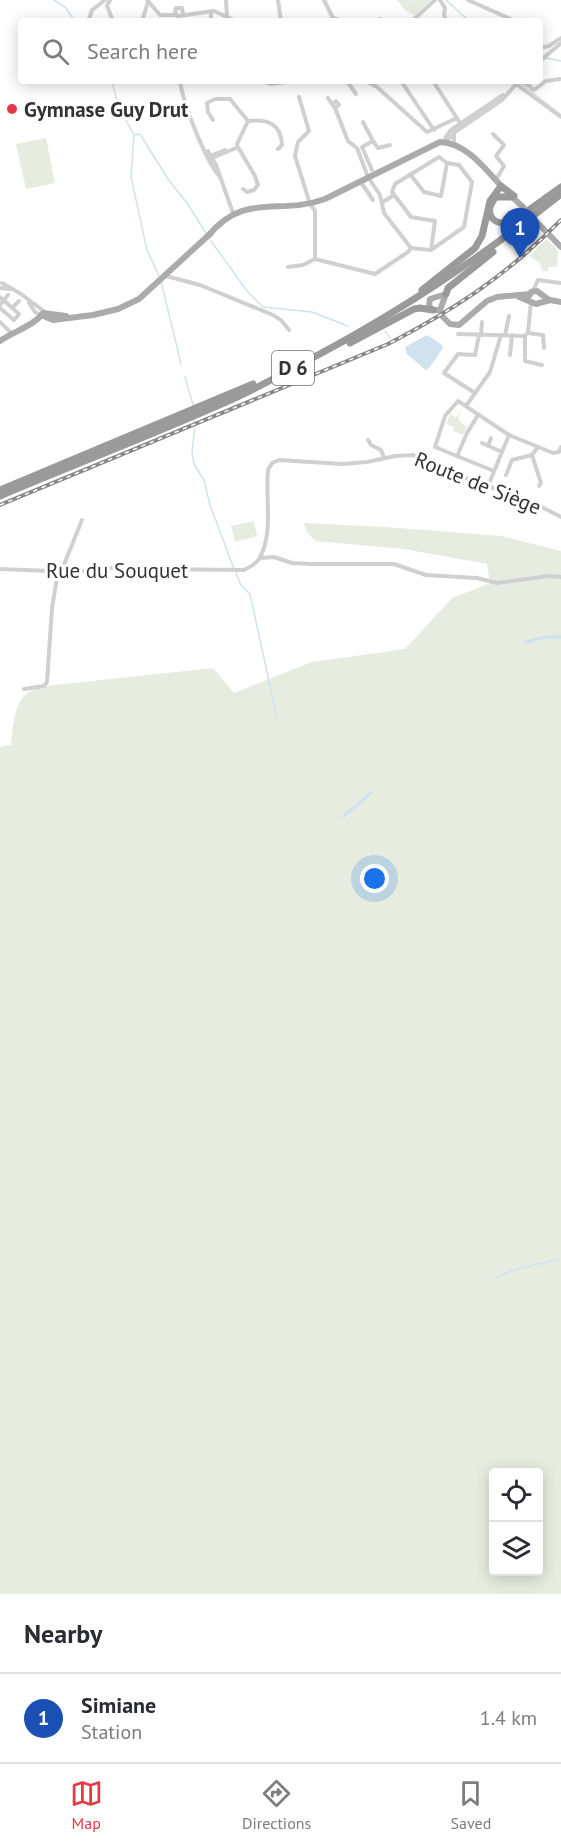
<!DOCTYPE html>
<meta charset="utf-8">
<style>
body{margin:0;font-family:"PT Sans",sans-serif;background:#f7f7f7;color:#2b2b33}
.controls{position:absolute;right:18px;bottom:18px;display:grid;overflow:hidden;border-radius:6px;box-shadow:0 3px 15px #0003}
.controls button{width:54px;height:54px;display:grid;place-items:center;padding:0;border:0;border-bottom:2px solid #e1e1e2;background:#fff;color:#2b2b33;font:30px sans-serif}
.you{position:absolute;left:375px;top:879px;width:21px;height:21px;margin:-15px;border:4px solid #fff;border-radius:50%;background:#1a73e8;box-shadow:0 0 0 9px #1a73e833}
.badge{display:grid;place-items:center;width:39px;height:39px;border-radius:50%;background:#e63946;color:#fff;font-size:20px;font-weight:700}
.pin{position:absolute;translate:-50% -50px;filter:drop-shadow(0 2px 3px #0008)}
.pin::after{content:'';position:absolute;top:32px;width:21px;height:18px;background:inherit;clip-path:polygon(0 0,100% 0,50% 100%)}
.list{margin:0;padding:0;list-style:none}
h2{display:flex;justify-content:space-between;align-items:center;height:78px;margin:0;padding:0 24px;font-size:26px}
h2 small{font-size:20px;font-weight:400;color:#7c7c81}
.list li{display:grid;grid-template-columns:39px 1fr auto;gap:18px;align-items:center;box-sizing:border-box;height:90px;padding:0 24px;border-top:2px solid #e1e1e2}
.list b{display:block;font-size:22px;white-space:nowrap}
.list p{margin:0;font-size:20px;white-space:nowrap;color:#7c7c81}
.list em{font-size:20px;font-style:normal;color:#7c7c81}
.icon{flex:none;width:33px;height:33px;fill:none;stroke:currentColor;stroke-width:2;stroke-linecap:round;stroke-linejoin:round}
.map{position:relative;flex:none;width:561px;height:1594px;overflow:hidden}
.search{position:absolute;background:#fff;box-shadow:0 3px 15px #0003;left:18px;right:18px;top:18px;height:66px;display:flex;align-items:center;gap:15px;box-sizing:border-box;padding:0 21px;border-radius:6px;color:#7c7c81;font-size:22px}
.sheet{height:168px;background:#fff}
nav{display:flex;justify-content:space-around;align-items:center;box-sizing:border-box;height:84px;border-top:2px solid #e1e1e2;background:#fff;font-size:16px;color:#7c7c81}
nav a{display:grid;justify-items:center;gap:3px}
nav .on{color:#e63946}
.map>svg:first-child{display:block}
.green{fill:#e6ecdf;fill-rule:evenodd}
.water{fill:#cfe2ee}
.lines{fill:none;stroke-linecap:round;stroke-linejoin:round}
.stream{stroke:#cfe2ee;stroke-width:1.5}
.canal{stroke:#cfe2ee;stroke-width:3}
.minor{stroke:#d0d0d0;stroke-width:4}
.major{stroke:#ababab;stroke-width:6}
.highway{stroke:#9a9a9a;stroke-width:7}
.rail-casing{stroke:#888;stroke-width:4}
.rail{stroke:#fff;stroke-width:1.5;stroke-dasharray:4.5;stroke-linecap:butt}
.poi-dot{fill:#e63946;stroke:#fff;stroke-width:2}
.labels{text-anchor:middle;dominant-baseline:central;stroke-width:6;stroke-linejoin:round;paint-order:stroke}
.shield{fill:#fff;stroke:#707070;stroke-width:1.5}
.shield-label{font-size:20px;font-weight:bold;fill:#333}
.poi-label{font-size:21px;font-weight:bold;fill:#333;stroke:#fff;text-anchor:start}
.street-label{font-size:21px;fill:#333;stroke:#fff}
</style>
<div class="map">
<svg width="561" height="1594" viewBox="0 0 561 1594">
<rect width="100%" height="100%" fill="#fff"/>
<!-- green -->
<g class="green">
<path d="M397,0H431L415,15L406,11Z"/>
<path d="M46,138L55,183L26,189L16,144Z"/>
<path d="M547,239L558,251L557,267H549L548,271H542L540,263L529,256Z"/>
<path d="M463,408L458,417L460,422L467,427L463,435L453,431L454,427L446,424L451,413L454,417L457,416Z"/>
<path d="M254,521L257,536L235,542L231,526Z"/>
<path d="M304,523L386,527L501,536L561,551V1594H0V747L11,745C13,729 13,705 27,693C31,690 39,688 45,686L213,668L234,693L312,662L405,649L452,598L490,583L487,564L404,549L316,541L307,533ZM494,1472H538V1572H494Z"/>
</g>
<!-- water -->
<path class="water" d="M427,335L441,344L443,348L430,367L426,370L407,354L405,347Z"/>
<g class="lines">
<!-- stream -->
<g class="stream">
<path d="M54,0L65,7L75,21"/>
<path d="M446,0L469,21"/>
<path d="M540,57L561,61"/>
<path d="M112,81L118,105L134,135L131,177L147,250L159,276"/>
<path d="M519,82L560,114"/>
<path d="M134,135L140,134L168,179L187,203L206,233"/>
<path d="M211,241L247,291L263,307L312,312L348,326"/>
<path d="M161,281L181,364"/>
<path d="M385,331L390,338"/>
<path d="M185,377L193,405"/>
<path d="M193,418L195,425L192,452L194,464L204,480L210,505L233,566L241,585L250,594L277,718"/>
<path d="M495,1278L514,1270L559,1259"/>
</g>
<!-- canal -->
<g class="canal">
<path d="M526,642L545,637H561"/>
<path d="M344,816L371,793"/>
</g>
<!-- minor -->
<g class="minor">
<path d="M110,0L107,6L113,21"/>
<path d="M147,0L160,15H177"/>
<path d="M226,0L227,16"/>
<path d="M278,0L281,21"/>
<path d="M324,0L333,18"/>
<path d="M440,0L445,8L444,14L446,21"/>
<path d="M468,0L515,21"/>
<path d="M211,11V21"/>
<path d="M183,14L182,8H176L175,13L178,16L214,11L236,21"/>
<path d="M91,21L89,19L92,10L105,0"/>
<path d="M142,21L148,2"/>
<path d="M328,21L333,18L342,21"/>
<path d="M375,21L381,19L384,21"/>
<path d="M412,21L435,0"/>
<path d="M540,48L549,46L561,38"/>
<path d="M540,61L561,43"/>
<path d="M114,81V82"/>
<path d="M180,81C183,103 205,160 220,177"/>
<path d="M263,81L270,84L296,81"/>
<path d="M347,81L356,94"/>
<path d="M366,81L377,87L427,132L457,118"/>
<path d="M401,81L434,130"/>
<path d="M433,81L462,126"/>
<path d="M523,81L534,90L546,81L560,79"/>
<path d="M516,84L561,117"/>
<path d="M299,97L309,131L298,142L295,156L310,204L315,211V259L375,274L408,252L411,248"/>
<path d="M328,98L332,104"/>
<path d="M335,108L332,104L336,101L339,105L335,108L348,141L357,148L368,177L380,195L384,213L411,248L431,250L435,221L411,217L392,192L395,184L439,157L447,163L459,165L472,182L464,227L431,250"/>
<path d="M213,120L208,112L207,103L215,99H230L248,121L237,144"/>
<path d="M248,121C267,119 281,123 282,145L278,149"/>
<path d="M363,122L373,141L362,147L372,170"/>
<path d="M493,134L504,145L496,156L504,166L496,180"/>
<path d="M445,138L451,130L503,95"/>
<path d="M373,141L378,148L390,145"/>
<path d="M446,142L455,132L502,100L519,81"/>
<path d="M454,142V132"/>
<path d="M238,147L255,176L258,185L254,190L247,192L243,189"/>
<path d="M208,151L216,165L233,213L232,216"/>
<path d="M210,156L225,150"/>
<path d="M212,158L236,148"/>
<path d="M410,174L424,192L441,196L447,163"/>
<path d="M360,181L373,200"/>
<path d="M383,202L394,195"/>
<path d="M288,267L303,265L315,259"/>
<path d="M166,276L200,285L273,315L281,320L289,330"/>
<path d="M538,280L561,283"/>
<path d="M2,283L21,294L45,312"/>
<path d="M0,288L10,289"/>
<path d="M533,291L538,280"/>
<path d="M0,297L19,314L14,320L0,308"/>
<path d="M29,303L35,312L41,315"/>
<path d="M0,305L8,295"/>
<path d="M12,308L19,301"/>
<path d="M0,322L11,333"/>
<path d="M528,333L543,335L544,348"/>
<path d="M458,334L525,336L528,332L531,302"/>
<path d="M481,335L482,322"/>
<path d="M505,335L509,316"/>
<path d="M525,336V361L542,365"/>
<path d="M510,355L512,335"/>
<path d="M475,393L444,373L458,354L475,355L479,335"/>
<path d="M466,406L490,372L501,335"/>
<path d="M478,415L467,433L457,456L494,471"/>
<path d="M368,440L371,445L381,450L384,458"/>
<path d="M482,443L502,452"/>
<path d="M488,446L491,438"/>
<path d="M538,447L532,455L541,483L539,486"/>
<path d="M457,456L435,447L445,416L458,401L509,435"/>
<path d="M506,475L512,460L532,455"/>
<path d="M488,486L509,435L553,453L559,452L561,447"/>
<path d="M260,558L274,557L292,563L311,564H394L426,575L477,578L497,583L549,576L561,577"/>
<path d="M0,569L76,572L121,567L152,569L244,570C250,567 256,564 259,559C274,534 265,497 268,470L272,463L279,460L342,464L367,462L395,456L413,455L444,470L536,504L561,517"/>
<path d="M61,572L82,520"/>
<path d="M24,689L44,686L47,682L52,608L58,572"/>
</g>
<!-- major -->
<g class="major">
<path d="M510,195L523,207"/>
<path d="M530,215L561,247"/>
<path d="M208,236C245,191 279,216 325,199L440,142C467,143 486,170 503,188"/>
<path d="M446,294L440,310H433L429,306L430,299Z"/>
<path d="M529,296L531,292L537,291L549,300"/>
<path d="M519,297L536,304L550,300L561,302"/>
<path d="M43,313L66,316"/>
<path d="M443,317L450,324L459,325L487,301L497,297L530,294"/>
<path d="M0,341C11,333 36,324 41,315L53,320L93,315L118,309L139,299L211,233"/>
</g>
<!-- highway -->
<g class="highway">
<path d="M511,197H496C482,213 493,227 512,222L561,187"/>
<path d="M422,290L475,248L482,236L490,201L501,186L514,196"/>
<path d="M446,294L448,288L493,252"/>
<path d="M350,343L414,309L420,308L433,310"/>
<path d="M0,490L253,384"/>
<path d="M0,496C78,463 157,433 235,398C255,389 275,378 295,367C391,318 477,261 561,194"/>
</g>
<!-- rail casing -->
<g class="rail-casing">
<path id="rail" d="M0,505L388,344C457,308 507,275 561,220"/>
</g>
<!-- rail -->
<use href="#rail" class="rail"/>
</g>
<!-- markers -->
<circle class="poi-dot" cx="12" cy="109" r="6"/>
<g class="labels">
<!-- shield labels -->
<rect class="shield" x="272" y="351" width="42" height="34" rx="4.5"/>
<g class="shield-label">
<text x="293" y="368">D 6</text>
</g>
<!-- poi labels -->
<g class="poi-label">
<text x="24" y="109">Gymnase Guy Drut</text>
</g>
<!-- street labels -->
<g class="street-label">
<text transform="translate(478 483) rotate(22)">Route de Siège</text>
<text x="117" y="570">Rue du Souquet</text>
</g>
</g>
</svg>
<div class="controls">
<button><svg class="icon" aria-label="locate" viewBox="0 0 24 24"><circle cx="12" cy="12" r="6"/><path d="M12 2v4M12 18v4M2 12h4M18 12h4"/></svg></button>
<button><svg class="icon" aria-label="layers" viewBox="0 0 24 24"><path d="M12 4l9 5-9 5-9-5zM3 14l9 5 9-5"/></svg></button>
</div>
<div class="you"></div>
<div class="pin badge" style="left:520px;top:258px;background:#1a4fb4">1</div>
<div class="search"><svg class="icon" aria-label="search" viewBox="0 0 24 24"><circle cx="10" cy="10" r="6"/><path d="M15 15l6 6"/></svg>Search here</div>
</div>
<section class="sheet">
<h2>Nearby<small></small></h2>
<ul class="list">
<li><span class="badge" style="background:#1a4fb4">1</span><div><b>Simiane</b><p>Station</p></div><em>1.4 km</em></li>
</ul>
</section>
<nav>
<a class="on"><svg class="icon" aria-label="map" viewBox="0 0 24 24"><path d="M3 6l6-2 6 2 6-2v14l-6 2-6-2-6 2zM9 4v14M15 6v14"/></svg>Map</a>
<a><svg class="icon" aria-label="directions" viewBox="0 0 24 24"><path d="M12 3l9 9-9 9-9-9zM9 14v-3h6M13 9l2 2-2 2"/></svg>Directions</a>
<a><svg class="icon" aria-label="saved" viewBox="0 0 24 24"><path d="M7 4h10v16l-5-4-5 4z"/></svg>Saved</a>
</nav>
